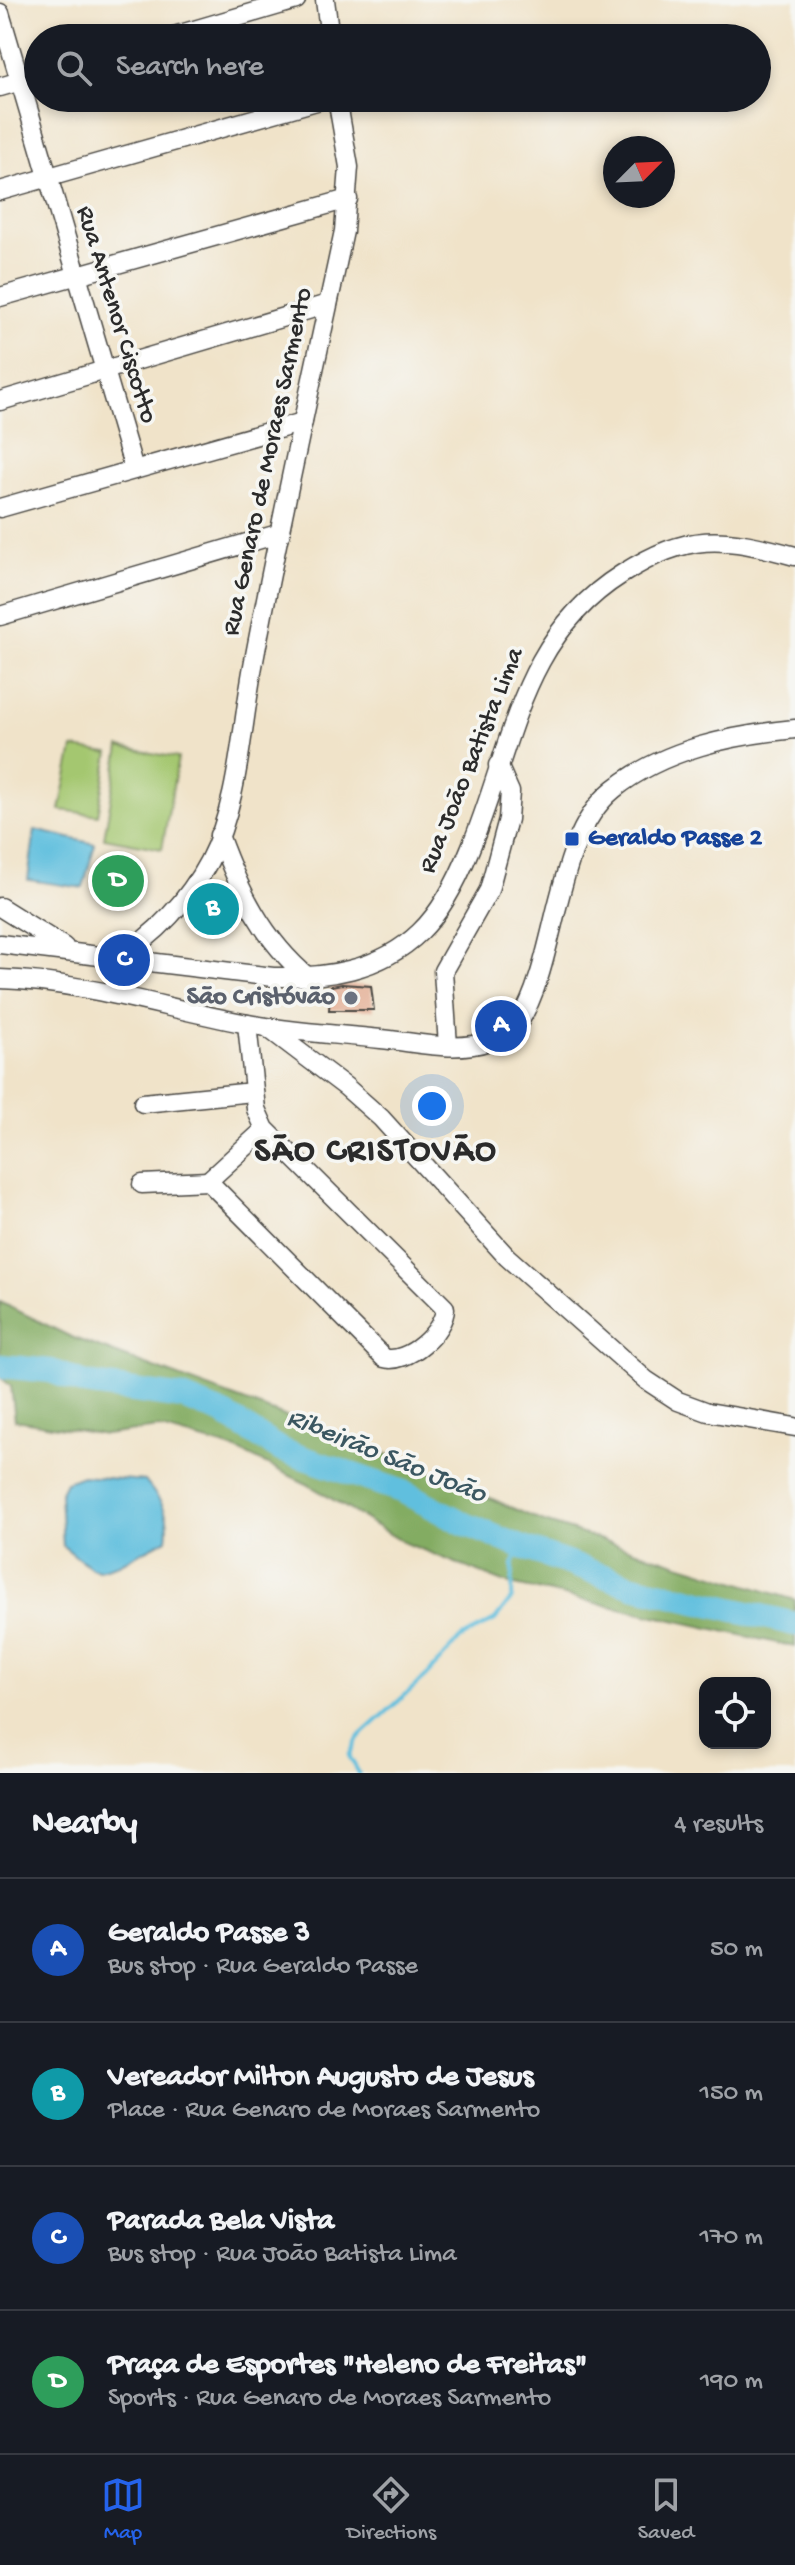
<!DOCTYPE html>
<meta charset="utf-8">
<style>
body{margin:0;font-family:"Gochi Hand",sans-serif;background:#20242c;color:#f1f3f6}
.controls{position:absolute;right:24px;bottom:24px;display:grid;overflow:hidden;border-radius:16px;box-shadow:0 4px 12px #0003}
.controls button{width:72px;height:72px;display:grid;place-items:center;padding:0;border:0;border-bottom:2px solid #363941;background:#171b24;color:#f1f3f6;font:40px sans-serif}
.compass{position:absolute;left:603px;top:136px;width:72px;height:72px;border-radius:50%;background:#171b24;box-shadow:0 4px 12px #0003;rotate:66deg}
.you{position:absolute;left:432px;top:1106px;width:28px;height:28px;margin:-20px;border:6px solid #fff;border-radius:50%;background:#1a73e8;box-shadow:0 0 0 12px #1a73e833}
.badge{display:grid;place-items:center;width:52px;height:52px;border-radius:50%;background:#2563eb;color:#fff;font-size:26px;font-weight:700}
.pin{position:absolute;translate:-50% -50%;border:4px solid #fff;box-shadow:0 2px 8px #0006}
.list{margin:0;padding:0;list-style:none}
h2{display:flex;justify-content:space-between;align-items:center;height:104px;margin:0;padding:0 32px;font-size:34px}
h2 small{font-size:26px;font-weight:400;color:#9ea1a6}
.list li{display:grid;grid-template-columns:52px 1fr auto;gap:24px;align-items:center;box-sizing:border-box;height:144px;padding:0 32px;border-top:2px solid #363941}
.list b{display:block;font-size:30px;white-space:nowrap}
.list p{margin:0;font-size:26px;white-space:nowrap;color:#9ea1a6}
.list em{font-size:26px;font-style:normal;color:#9ea1a6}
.icon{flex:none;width:44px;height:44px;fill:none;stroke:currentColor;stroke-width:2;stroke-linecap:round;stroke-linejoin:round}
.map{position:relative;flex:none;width:795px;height:1773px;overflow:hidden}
.search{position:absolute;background:#171b24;box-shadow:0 4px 12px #0003;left:24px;right:24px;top:24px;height:88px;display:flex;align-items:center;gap:20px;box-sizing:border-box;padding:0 28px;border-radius:44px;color:#9ea1a6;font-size:30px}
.sheet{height:680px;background:#171b24}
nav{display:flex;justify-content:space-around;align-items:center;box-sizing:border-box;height:112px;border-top:2px solid #363941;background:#171b24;font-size:22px;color:#9ea1a6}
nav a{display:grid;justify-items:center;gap:4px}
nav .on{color:#2563eb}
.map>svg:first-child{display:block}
.green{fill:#a4c770;stroke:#68794e;stroke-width:2}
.forest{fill:#83ac62;stroke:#576c46;stroke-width:2}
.water{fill:#60bfde;stroke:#467584;stroke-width:2}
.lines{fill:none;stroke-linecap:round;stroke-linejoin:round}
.stream{stroke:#60bfde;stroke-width:4}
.river{stroke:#60bfde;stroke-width:24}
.building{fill:#e1a487}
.minor-casing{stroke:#494743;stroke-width:21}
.minor{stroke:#fff;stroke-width:18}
.transit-dot{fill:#1a4fb4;stroke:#f6f6f2;stroke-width:3}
.worship-dot{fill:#6b7280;stroke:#f6f6f2;stroke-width:3}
.labels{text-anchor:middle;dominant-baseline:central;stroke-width:7;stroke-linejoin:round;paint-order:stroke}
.street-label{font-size:26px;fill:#2b2b2b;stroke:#f6f6f2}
.transit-label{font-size:26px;font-weight:bold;fill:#164399;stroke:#f6f6f2;text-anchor:start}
.worship-label{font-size:26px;font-weight:bold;fill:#5b616d;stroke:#f6f6f2;text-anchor:end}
.water-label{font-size:28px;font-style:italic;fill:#3b5761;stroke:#f6f6f2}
.district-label{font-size:34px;font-weight:bold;letter-spacing:2px;fill:#2b2b2b;stroke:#f6f6f2}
</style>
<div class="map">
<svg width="795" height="1773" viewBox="0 0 795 1773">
<rect width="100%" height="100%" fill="#f6f6f2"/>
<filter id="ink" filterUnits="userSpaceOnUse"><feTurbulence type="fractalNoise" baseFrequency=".0125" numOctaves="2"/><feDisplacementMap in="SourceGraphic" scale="16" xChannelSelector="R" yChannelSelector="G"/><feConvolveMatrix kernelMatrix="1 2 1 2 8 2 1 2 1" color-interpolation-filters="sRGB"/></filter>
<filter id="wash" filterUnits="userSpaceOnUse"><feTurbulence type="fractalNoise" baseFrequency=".006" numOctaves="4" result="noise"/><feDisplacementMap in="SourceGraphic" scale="32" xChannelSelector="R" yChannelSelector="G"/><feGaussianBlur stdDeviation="1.8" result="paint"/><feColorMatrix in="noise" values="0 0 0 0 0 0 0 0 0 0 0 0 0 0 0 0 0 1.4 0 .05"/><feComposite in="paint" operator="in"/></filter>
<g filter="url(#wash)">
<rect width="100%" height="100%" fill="#f0e3c9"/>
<!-- green -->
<g class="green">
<path d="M120,747L178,758L162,849L104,838Z"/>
<path d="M73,748L109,753L98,815L60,810Z"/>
</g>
<!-- forest -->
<path class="forest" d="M0,1302L71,1337L411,1463L544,1522L795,1600V1647L506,1583L403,1542L307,1484L237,1450L158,1428L105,1435L15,1420L11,1386L0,1377Z"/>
<!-- water -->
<g class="water">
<path d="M35,830L95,844L83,888L28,880Z"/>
<path d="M82,1476L145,1481C161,1501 171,1513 167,1539L119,1564L99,1570L91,1568L63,1546L60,1494L66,1482Z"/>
</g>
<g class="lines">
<!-- stream -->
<path class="stream" d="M359,1773L349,1756L358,1738L426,1676L461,1638L495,1620L512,1598L513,1564L521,1547"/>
<!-- river -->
<path class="river" d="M0,1366L51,1371L85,1384L183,1398L225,1415L281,1450L404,1492L465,1524L521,1547L633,1586L795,1624"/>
</g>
<g id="blocks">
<!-- building -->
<path class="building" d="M342,984L371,986L374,1010H329L331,986Z"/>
</g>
</g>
<g filter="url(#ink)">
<use href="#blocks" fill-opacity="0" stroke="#494743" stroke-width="2"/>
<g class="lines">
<!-- minor casing -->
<g class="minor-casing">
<g id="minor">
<path d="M325,0L330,38"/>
<path d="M0,13L134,469"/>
<path d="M167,38L296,0"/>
<path d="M0,87L38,76"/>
<path d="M0,191L327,98"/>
<path d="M0,297L348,199"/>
<path d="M0,401L328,304"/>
<path d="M0,508L303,422"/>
<path d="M0,616L281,533"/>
<path d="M219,835C239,890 263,940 309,978"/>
<path d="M0,907L64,947"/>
<path d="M0,944L273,977C326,978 380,971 420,932C443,910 458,879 470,849C513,747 519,639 622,574C689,532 721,536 795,556"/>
<path d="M118,957C155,937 189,899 209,861C239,803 241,730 253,666C280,521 313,376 344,231L349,167L337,98"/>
<path d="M0,979C81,981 164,1008 243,1023C288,1032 336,1034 381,1039C416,1042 455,1053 489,1041C500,1037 512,1032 519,1022C559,959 553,838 614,789C664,749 733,735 795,729"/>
<path d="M247,1024L256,1109L265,1129L445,1308C445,1331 407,1365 384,1358L208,1181L265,1129"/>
<path d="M268,1028L346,1087L381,1118L507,1257L646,1380L678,1401L708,1412L795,1427"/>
<path d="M448,1046L443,971L489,890L508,819L510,792L498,765"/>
<path d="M143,1103L253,1092"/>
<path d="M142,1184L208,1181"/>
</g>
</g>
<!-- minor -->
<use href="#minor" class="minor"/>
</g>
</g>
<!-- markers -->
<rect class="transit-dot" x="564" y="831" width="16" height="16" rx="4"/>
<circle class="worship-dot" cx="351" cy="998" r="8"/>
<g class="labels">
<!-- street labels -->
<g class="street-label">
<text transform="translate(115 315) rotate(73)">Rua Antenor Ciscotto</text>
<text transform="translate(269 462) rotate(-78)">Rua Genaro de Moraes Sarmento</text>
<text transform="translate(473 761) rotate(-68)">Rua João Batista Lima</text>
</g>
<!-- transit labels -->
<g class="transit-label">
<text x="588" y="839">Geraldo Passe 2</text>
</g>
<!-- worship labels -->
<g class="worship-label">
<text x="335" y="998">São Cristóvão</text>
</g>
<!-- water labels -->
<g class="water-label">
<text transform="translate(386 1457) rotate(22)">Ribeirão São João</text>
</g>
<!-- district labels -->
<g class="district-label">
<text x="376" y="1153">SÃO CRISTOVÃO</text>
</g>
</g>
</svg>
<div class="controls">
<button><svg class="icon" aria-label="locate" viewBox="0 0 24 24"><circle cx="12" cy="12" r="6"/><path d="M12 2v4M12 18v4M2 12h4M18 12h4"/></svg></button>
</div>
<svg class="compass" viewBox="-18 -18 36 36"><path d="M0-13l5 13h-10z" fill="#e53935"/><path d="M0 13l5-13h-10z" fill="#9ea1a6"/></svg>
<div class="you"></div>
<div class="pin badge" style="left:501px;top:1026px;background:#1a4fb4">A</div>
<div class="pin badge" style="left:213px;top:909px;background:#0f9aa8">B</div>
<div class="pin badge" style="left:124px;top:960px;background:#1a4fb4">C</div>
<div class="pin badge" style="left:118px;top:881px;background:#2e9e5b">D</div>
<div class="search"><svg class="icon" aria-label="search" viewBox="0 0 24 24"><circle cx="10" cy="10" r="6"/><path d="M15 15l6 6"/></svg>Search here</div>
</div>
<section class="sheet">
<h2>Nearby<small>4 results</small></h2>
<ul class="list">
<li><span class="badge" style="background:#1a4fb4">A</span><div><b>Geraldo Passe 3</b><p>Bus stop · Rua Geraldo Passe</p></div><em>50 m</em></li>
<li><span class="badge" style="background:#0f9aa8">B</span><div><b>Vereador Milton Augusto de Jesus</b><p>Place · Rua Genaro de Moraes Sarmento</p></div><em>150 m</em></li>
<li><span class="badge" style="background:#1a4fb4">C</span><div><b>Parada Bela Vista</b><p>Bus stop · Rua João Batista Lima</p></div><em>170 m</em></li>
<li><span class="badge" style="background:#2e9e5b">D</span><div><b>Praça de Esportes &quot;Heleno de Freitas&quot;</b><p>Sports · Rua Genaro de Moraes Sarmento</p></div><em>190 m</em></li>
</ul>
</section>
<nav>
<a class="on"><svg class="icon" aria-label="map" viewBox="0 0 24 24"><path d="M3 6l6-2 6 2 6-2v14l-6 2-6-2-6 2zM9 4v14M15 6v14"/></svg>Map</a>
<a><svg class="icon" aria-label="directions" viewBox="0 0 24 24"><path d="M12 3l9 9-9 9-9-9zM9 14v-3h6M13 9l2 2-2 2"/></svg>Directions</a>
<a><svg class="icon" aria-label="saved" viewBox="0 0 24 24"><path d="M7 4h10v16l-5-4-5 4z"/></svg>Saved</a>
</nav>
